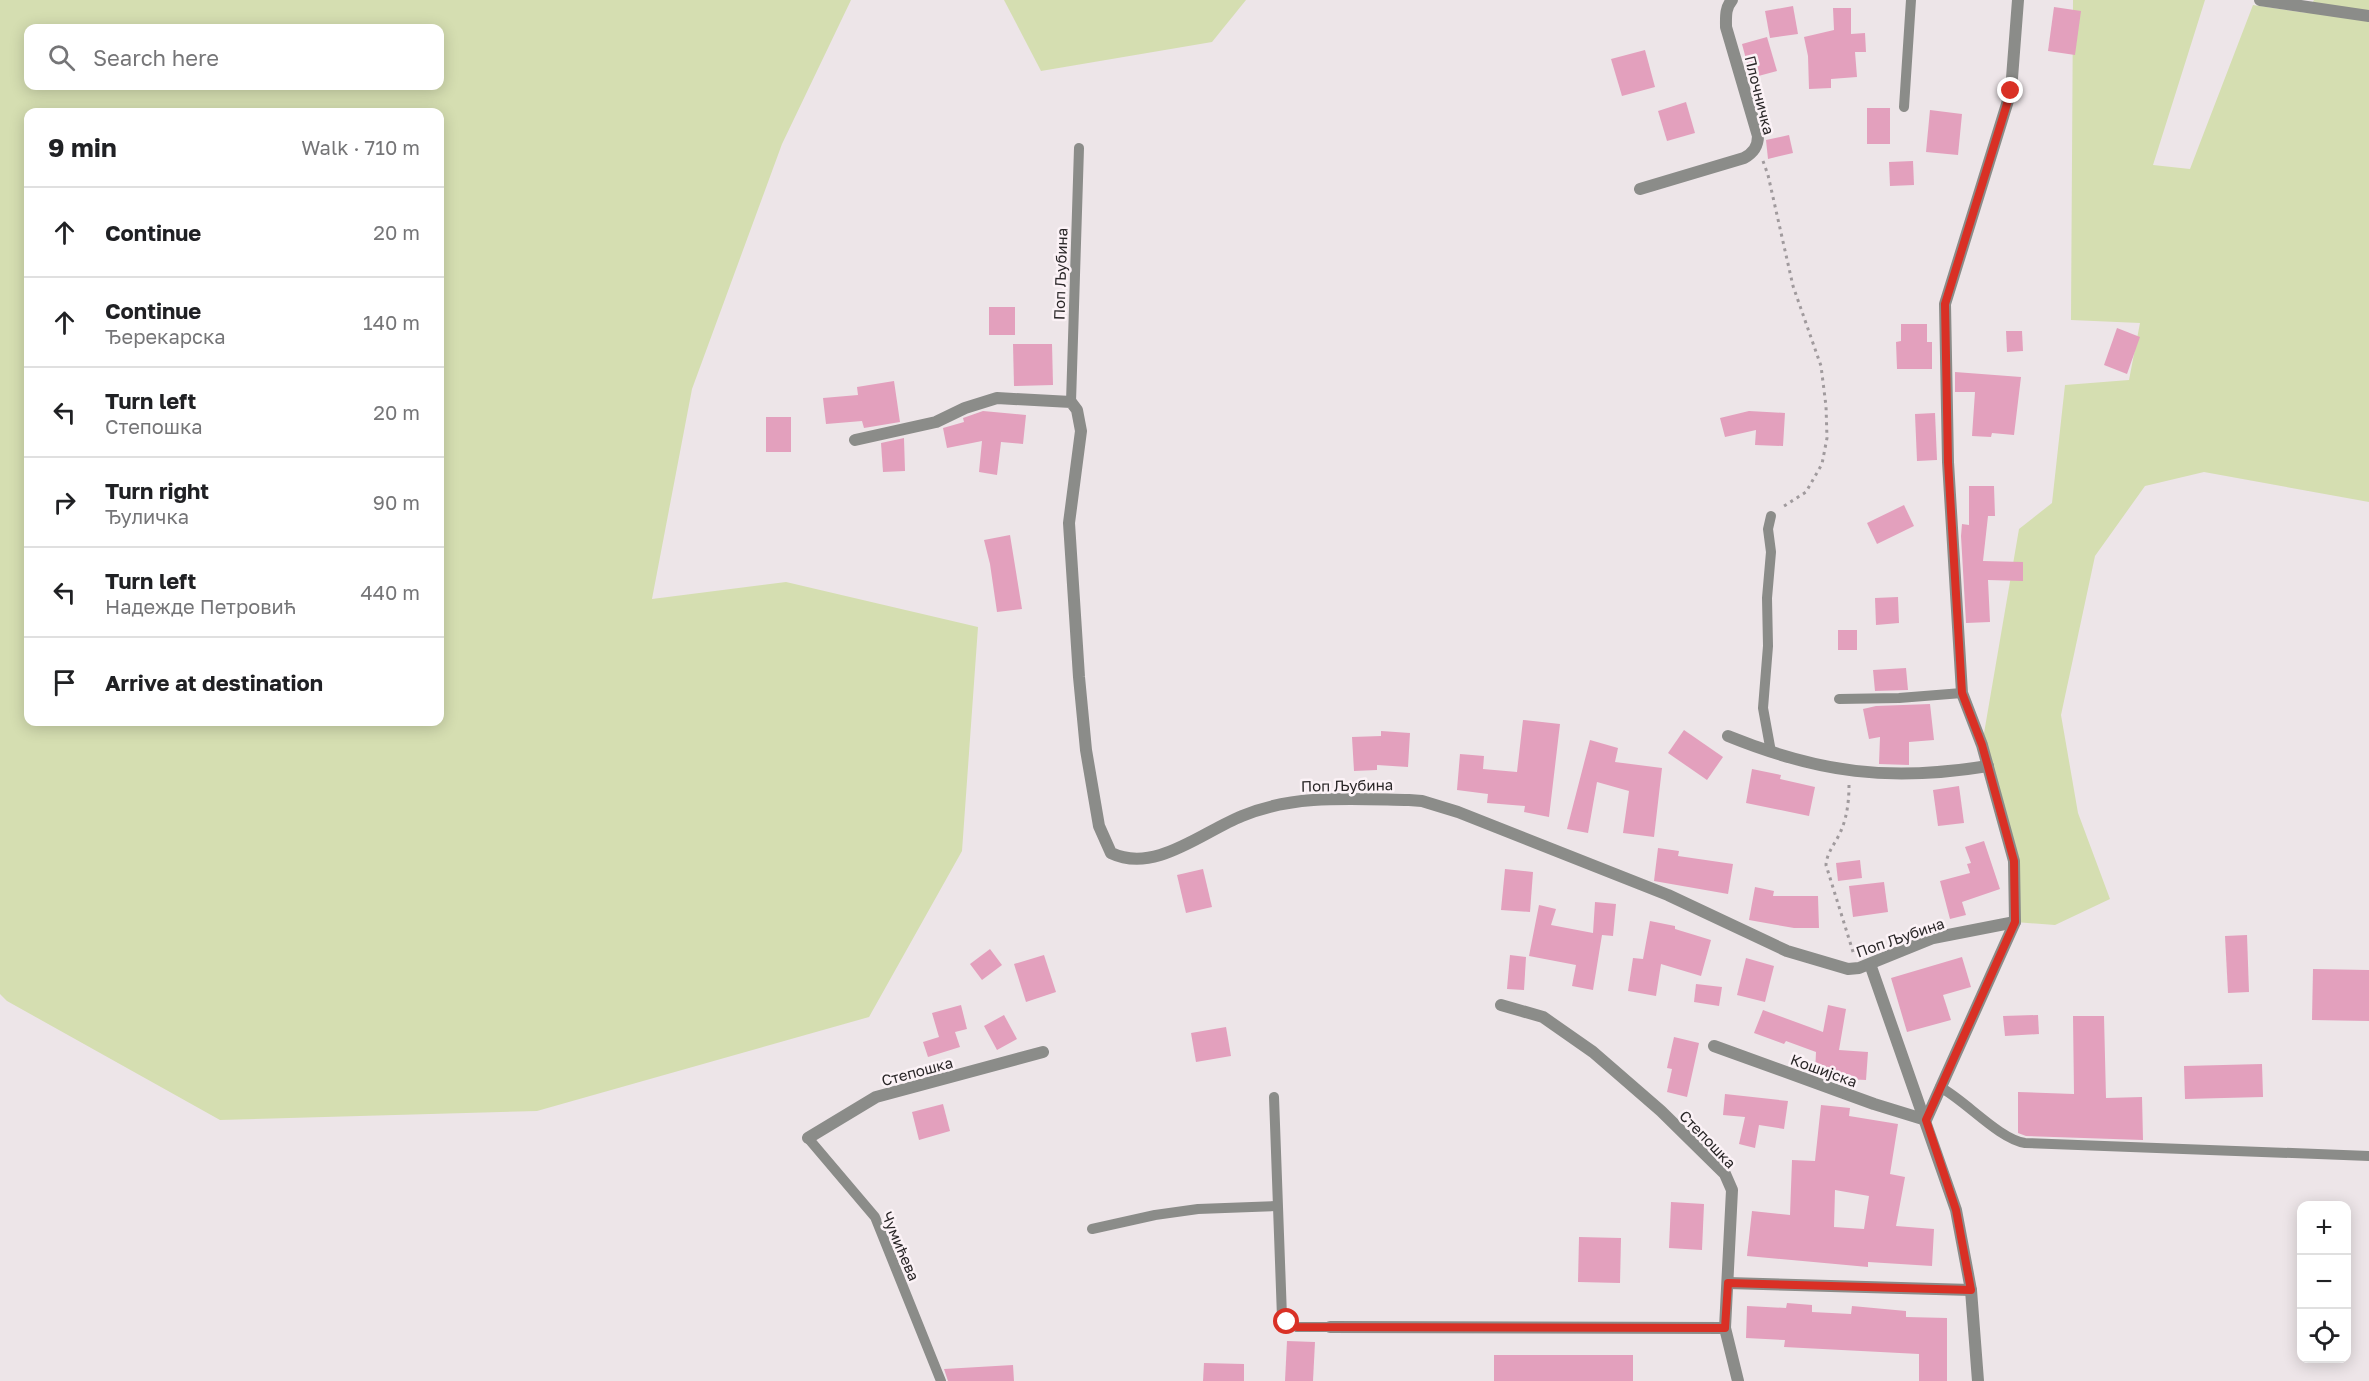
<!DOCTYPE html>
<meta charset="utf-8">
<style>
body{margin:0;font-family:"Golos Text",sans-serif;background:#f2f2f2;color:#202124}
.controls{position:absolute;right:18px;bottom:18px;display:grid;overflow:hidden;border-radius:12px;box-shadow:0 3px 15px #0003}
.controls button{width:54px;height:54px;display:grid;place-items:center;padding:0;border:0;border-bottom:2px solid #e0e0e0;background:#fff;color:#202124;font:30px sans-serif}
.stop{position:absolute;width:18px;height:18px;margin:-14px;border:4px solid #d93025;border-radius:50%;background:#fff}
.stop.end{background:#d93025;border-color:#fff;box-shadow:0 2px 6px #0008}
.list{margin:0;padding:0;list-style:none}
h2{display:flex;justify-content:space-between;align-items:center;height:78px;margin:0;padding:0 24px;font-size:26px}
h2 small{font-size:20px;font-weight:400;color:#757577}
.list li{display:grid;grid-template-columns:39px 1fr auto;gap:18px;align-items:center;box-sizing:border-box;height:90px;padding:0 24px;border-top:2px solid #e0e0e0}
.list b{display:block;font-size:22px;white-space:nowrap}
.list p{margin:0;font-size:20px;white-space:nowrap;color:#757577}
.list em{font-size:20px;font-style:normal;color:#757577}
.icon{flex:none;width:33px;height:33px;fill:none;stroke:currentColor;stroke-width:2;stroke-linecap:round;stroke-linejoin:round}
.map{position:relative;flex:none;width:2369px;height:1381px;overflow:hidden}
.search{position:absolute;background:#fff;box-shadow:0 3px 15px #0003;left:24px;top:24px;width:420px;height:66px;display:flex;align-items:center;gap:15px;box-sizing:border-box;padding:0 21px;border-radius:12px;color:#757577;font-size:22px}
.panel{position:absolute;background:#fff;box-shadow:0 3px 15px #0003;left:24px;top:108px;width:420px;height:618px;border-radius:12px}
.map>svg:first-child{display:block}
.green{fill:#d5deb1;fill-rule:evenodd}
.building{fill:#e3a0bd;fill-rule:evenodd}
.lines{fill:none;stroke-linecap:round;stroke-linejoin:round}
.path{stroke:#a09a9d;stroke-width:3;stroke-dasharray:3 4.5;stroke-linecap:butt}
.lane{stroke:#8b8c89;stroke-width:10}
.street{stroke:#8b8c89;stroke-width:12}
.route{stroke:#d93025;stroke-width:8}
.labels{text-anchor:middle;dominant-baseline:central;stroke-width:5;stroke-linejoin:round;paint-order:stroke}
.street-label{font-size:15px;fill:#292627;stroke:#fbf2f6}
</style>
<div class="map">
<svg width="2369" height="1381" viewBox="0 0 2369 1381">
<rect width="100%" height="100%" fill="#ede5e8"/>
<!-- green -->
<g class="green">
<path d="M0,0H851L782,144L692,389L652,599L786,582L978,627L962,851L869,1017L537,1111L220,1120L7,1001L0,994ZM440,28V86H28V28ZM440,112V722H28V112Z"/>
<path d="M1004,0H1246L1212,42L1041,71Z"/>
<path d="M2073,0H2205L2153,165L2190,169L2253,5L2307,13L2314,0H2369V502L2204,472L2145,486L2095,556L2061,715L2078,813L2110,899L2055,925L2015,922L2014,861L1982,745L2019,529L2052,503L2065,385L2129,380L2140,323L2071,320Z"/>
</g>
<!-- building -->
<g class="building">
<path d="M1793,6L1798,34L1770,38L1765,11Z"/>
<path d="M2054,7L2081,11L2075,55L2048,51Z"/>
<path d="M1833,8H1851V34L1865,33L1866,52H1855L1857,77L1831,79V88L1809,89L1808,56L1804,37L1834,30Z"/>
<path d="M1767,37L1777,71L1751,78L1742,44Z"/>
<path d="M1645,50L1655,87L1622,96L1611,59Z"/>
<path d="M1686,102L1695,133L1667,141L1658,111Z"/>
<rect x="1867" y="108" width="23" height="36"/>
<path d="M1930,110L1962,114L1958,155L1926,152Z"/>
<path d="M1789,135L1793,153L1768,159L1766,140Z"/>
<path d="M1913,161L1914,185L1890,186L1889,162Z"/>
<rect x="989" y="307" width="26" height="28"/>
<path d="M1901,324H1927V342H1932V369H1897L1896,342L1901,341Z"/>
<path d="M2117,328L2140,337L2127,374L2104,365Z"/>
<path d="M2006,331H2022L2023,351L2007,352Z"/>
<path d="M1013,344H1052L1053,385L1014,386Z"/>
<path d="M1955,372L2021,377L2014,435L1992,433L1991,437L1972,436L1975,392H1955Z"/>
<path d="M894,381L900,422L864,428L862,421L826,424L823,398L858,395L857,387Z"/>
<path d="M983,411L1026,415L1023,444L1001,442L997,475L979,472L982,441L947,448L943,428L964,422L963,418Z"/>
<path d="M1749,411L1785,413L1783,446L1755,445L1756,430L1725,437L1720,418Z"/>
<path d="M1935,413L1937,460L1917,461L1915,414Z"/>
<rect x="766" y="417" width="25" height="35"/>
<path d="M904,438L905,471L883,472L881,443Z"/>
<path d="M1969,486H1994L1995,516H1988L1983,561L2023,562V581L1988,580L1990,622L1966,623L1961,536L1962,524L1969,525Z"/>
<path d="M1904,505L1914,526L1877,544L1867,523Z"/>
<path d="M1010,535L1022,609L997,612L990,564L984,540Z"/>
<path d="M1898,597L1899,623L1876,625L1875,598Z"/>
<rect x="1838" y="630" width="19" height="20"/>
<path d="M1906,668L1908,690L1875,691L1873,670Z"/>
<path d="M1930,704L1934,740L1909,742V765L1879,764L1880,737L1869,739L1863,709L1876,706Z"/>
<path d="M1523,720L1560,724L1549,817L1524,812L1525,806L1487,803L1488,794L1457,790L1460,754L1484,756L1483,769L1517,772Z"/>
<path d="M1684,730L1723,757L1707,780L1668,753Z"/>
<path d="M1381,731L1410,733L1408,767L1377,765V770L1354,771L1352,737L1381,736Z"/>
<path d="M1590,740L1618,748L1615,762L1662,768L1654,837L1623,833L1629,791L1597,782L1588,833L1567,829Z"/>
<path d="M1752,769L1781,775L1780,779L1815,787L1809,816L1746,803Z"/>
<path d="M1959,786L1964,823L1938,826L1933,790Z"/>
<path d="M1984,841L2000,889L1962,902L1966,915L1950,919L1940,881L1970,873L1967,864L1971,863L1965,847Z"/>
<path d="M1658,848L1679,851L1678,856L1733,864L1728,894L1654,881Z"/>
<path d="M1860,860L1862,878L1838,881L1836,863Z"/>
<path d="M1203,869L1212,907L1186,913L1177,875Z"/>
<path d="M1505,869L1533,872L1530,912L1501,910Z"/>
<path d="M1884,882L1888,912L1853,917L1849,886Z"/>
<path d="M1755,887L1774,891L1773,896H1818L1819,928H1794L1749,920Z"/>
<path d="M1595,902L1616,904L1613,936L1602,935L1593,990L1572,986L1576,965L1529,956L1539,905L1556,909L1551,925L1593,933Z"/>
<path d="M1650,921L1675,926V929L1711,940L1701,976L1661,964L1656,996L1628,991L1633,958L1643,959Z"/>
<path d="M2247,935L2249,992L2228,993L2225,936Z"/>
<path d="M990,949L1002,965L982,980L970,964Z"/>
<path d="M1044,955L1056,992L1026,1002L1014,964Z"/>
<path d="M1510,955L1526,957L1524,990L1507,989Z"/>
<path d="M1962,957L1971,987L1943,995L1951,1020L1907,1032L1891,978Z"/>
<path d="M1746,958L1774,966L1765,1002L1737,995Z"/>
<path d="M2313,969L2369,970V1021L2312,1020Z"/>
<path d="M1696,984L1722,987L1719,1006L1694,1002Z"/>
<path d="M961,1005L967,1029L955,1032L960,1047L928,1057L923,1042L939,1037L932,1013Z"/>
<path d="M1828,1005L1846,1009L1839,1050L1868,1052L1866,1080L1826,1078L1815,1074L1816,1052L1786,1041L1784,1044L1754,1033L1763,1010L1823,1032Z"/>
<path d="M1004,1015L1017,1039L997,1050L984,1026Z"/>
<path d="M2038,1015L2039,1034L2005,1036L2003,1016Z"/>
<path d="M2073,1016H2104L2106,1098L2142,1097L2143,1140L2026,1136L2018,1133V1092L2074,1094Z"/>
<path d="M1226,1027L1231,1056L1196,1062L1191,1033Z"/>
<path d="M1674,1037L1699,1043L1687,1097L1667,1092L1672,1069L1667,1068Z"/>
<path d="M2262,1064L2263,1097L2185,1099L2184,1066Z"/>
<path d="M1725,1094L1788,1101L1784,1129L1759,1125L1755,1148L1739,1144L1745,1117L1723,1115Z"/>
<path d="M943,1104L950,1131L919,1140L912,1112Z"/>
<path d="M1821,1105L1850,1108L1849,1116L1898,1124L1890,1174L1905,1177L1896,1226L1934,1229L1932,1266L1868,1262V1267L1747,1256L1752,1211L1790,1215L1792,1160L1815,1161ZM1835,1190L1869,1196L1864,1229L1834,1227Z"/>
<path d="M1671,1202L1704,1204L1702,1250L1669,1248Z"/>
<path d="M1579,1237L1621,1238L1620,1283L1578,1282Z"/>
<path d="M1787,1303L1812,1305V1312L1851,1314L1852,1306L1906,1311V1317L1947,1318V1381H1919V1354L1784,1347L1785,1340L1746,1338L1747,1306L1786,1308Z"/>
<path d="M1287,1341L1315,1342L1313,1381H1285Z"/>
<rect x="1494" y="1355" width="139" height="26"/>
<path d="M1204,1363L1244,1364V1381H1203Z"/>
<path d="M1013,1365L1014,1381H948L944,1369Z"/>
</g>
<g class="lines">
<!-- path -->
<g class="path">
<path d="M1763,161L1768,175L1793,286L1821,366L1826,406L1827,438L1822,464L1806,492L1781,508"/>
<path d="M1849,785C1849,801 1847,818 1840,833C1835,844 1827,852 1826,865L1854,955"/>
</g>
<!-- lane -->
<g class="lane">
<path d="M1904,107L1911,0"/>
<path d="M1071,402L1079,148"/>
<path d="M1839,699L1899,698L1962,693"/>
<path d="M1771,752L1763,708L1768,646L1767,598L1771,552L1768,529L1771,516"/>
<path d="M1940,1087C1966,1101 1999,1139 2025,1143L2369,1156"/>
<path d="M1274,1097L1282,1317L1297,1327H1330"/>
<path d="M808,1138L875,1217L941,1381"/>
<path d="M1092,1229L1155,1215L1198,1209L1277,1206"/>
</g>
<!-- street -->
<g class="street">
<path d="M2260,0L2369,16"/>
<path d="M1640,189L1744,158C1753,153 1758,147 1758,136L1726,27C1726,17 1725,8 1732,0"/>
<path d="M855,440L936,422L965,408L997,398L1071,402L1077,410L1081,431L1069,523L1079,677L1086,750L1099,826L1111,853C1155,874 1202,832 1242,816C1294,794 1353,799 1409,800L1422,801L1458,812L1668,895L1787,951L1848,969L1859,968L1933,938L2015,922"/>
<path d="M1728,736C1819,773 1890,782 1988,766"/>
<path d="M1870,964L1956,1210L1971,1290L1978,1381"/>
<path d="M1501,1005L1543,1017L1593,1052L1661,1111L1725,1174L1732,1190L1725,1328L1738,1381"/>
<path d="M1714,1046L1874,1104L1926,1120L2015,922L2014,861L1982,745L1962,693L1948,462L1945,304L2011,91L2018,0"/>
<path d="M808,1138L876,1097L1043,1052"/>
<path d="M1728,1283L1971,1290"/>
<path d="M1330,1327L1725,1328"/>
</g>
</g>
<g class="lines">
<!-- route -->
<path class="route" d="M1287,1322L1297,1327L1725,1328L1728,1283L1971,1290L1956,1210L1926,1120L2015,922L2014,861L1982,745L1962,693L1948,462L1945,304L2011,91"/>
</g>
<g class="labels">
<!-- street labels -->
<g class="street-label">
<text transform="translate(1760 95) rotate(76)">Плочничка</text>
<text transform="translate(1060 274) rotate(-88)">Поп Љубина</text>
<text transform="translate(1347 785) rotate(-1)">Поп Љубина</text>
<text transform="translate(1900 937) rotate(-19)">Поп Љубина</text>
<text transform="translate(1824 1070) rotate(20)">Кошијска</text>
<text transform="translate(917 1071) rotate(-15)">Степошка</text>
<text transform="translate(1708 1139) rotate(46)">Степошка</text>
<text transform="translate(901 1246) rotate(67)">Чумићева</text>
</g>
</g>
</svg>
<div class="controls">
<button>+</button>
<button>−</button>
<button><svg class="icon" aria-label="locate" viewBox="0 0 24 24"><circle cx="12" cy="12" r="6"/><path d="M12 2v4M12 18v4M2 12h4M18 12h4"/></svg></button>
</div>
<div class="stop" style="left:1287px;top:1322px"></div>
<div class="stop end" style="left:2011px;top:91px"></div>
<div class="search"><svg class="icon" aria-label="search" viewBox="0 0 24 24"><circle cx="10" cy="10" r="6"/><path d="M15 15l6 6"/></svg>Search here</div>
<section class="panel">
<h2>9 min<small>Walk · 710 m</small></h2>
<ul class="list">
<li><svg class="icon" aria-label="ahead" viewBox="0 0 24 24"><path d="M12 20V5M6 11l6-6 6 6"/></svg><div><b>Continue</b></div><em>20 m</em></li>
<li><svg class="icon" aria-label="ahead" viewBox="0 0 24 24"><path d="M12 20V5M6 11l6-6 6 6"/></svg><div><b>Continue</b><p>Ђерекарска</p></div><em>140 m</em></li>
<li><svg class="icon" aria-label="left" viewBox="0 0 24 24"><path d="M17 20v-9H6M10 6l-5 5 5 5"/></svg><div><b>Turn left</b><p>Степошка</p></div><em>20 m</em></li>
<li><svg class="icon" aria-label="right" viewBox="0 0 24 24"><path d="M7 20v-9h11M14 6l5 5-5 5"/></svg><div><b>Turn right</b><p>Ђуличка</p></div><em>90 m</em></li>
<li><svg class="icon" aria-label="left" viewBox="0 0 24 24"><path d="M17 20v-9H6M10 6l-5 5 5 5"/></svg><div><b>Turn left</b><p>Надежде Петровић</p></div><em>440 m</em></li>
<li><svg class="icon" aria-label="arrive" viewBox="0 0 24 24"><path d="M6 21V4h12l-3 4 3 4H6"/></svg><div><b>Arrive at destination</b></div></li>
</ul>
</section>
</div>
